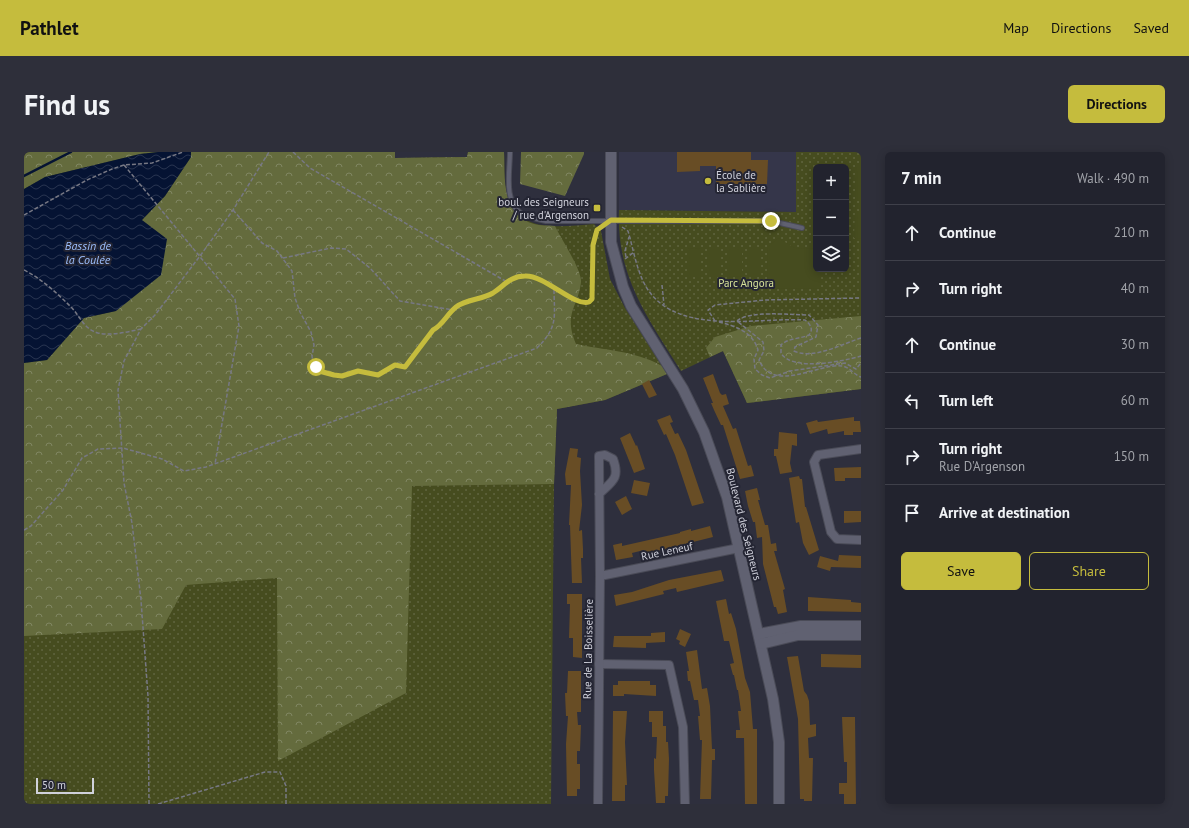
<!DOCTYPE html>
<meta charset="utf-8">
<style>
body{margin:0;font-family:"PT Sans",sans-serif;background:#2e2f3a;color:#f1f3f6}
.controls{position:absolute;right:12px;top:12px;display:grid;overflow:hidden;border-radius:6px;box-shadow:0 2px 10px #0003}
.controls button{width:36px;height:36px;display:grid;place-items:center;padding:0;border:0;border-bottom:1px solid #3f404a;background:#22232e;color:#f1f3f6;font:20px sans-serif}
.scale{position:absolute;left:12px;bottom:10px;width:58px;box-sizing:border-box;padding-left:4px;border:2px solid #d0d1db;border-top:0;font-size:11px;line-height:14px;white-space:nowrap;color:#d0d1db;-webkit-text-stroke:3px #242533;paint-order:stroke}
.stop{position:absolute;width:12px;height:12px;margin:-9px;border:3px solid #c5bc3d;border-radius:50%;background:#fff}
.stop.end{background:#c5bc3d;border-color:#fff;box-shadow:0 1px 4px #0008}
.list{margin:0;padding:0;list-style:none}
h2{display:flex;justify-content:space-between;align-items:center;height:52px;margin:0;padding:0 16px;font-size:17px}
h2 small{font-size:13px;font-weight:400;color:#a2a4aa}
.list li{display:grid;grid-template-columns:26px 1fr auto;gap:12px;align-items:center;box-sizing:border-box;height:56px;padding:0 16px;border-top:1px solid #3f404a}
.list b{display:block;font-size:15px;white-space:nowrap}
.list p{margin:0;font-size:13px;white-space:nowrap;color:#a2a4aa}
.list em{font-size:13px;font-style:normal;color:#a2a4aa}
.actions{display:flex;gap:8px;padding:12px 16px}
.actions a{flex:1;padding:9px 0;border:1px solid #c5bc3d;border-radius:6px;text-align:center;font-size:14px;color:#c5bc3d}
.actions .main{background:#c5bc3d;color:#111}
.icon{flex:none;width:22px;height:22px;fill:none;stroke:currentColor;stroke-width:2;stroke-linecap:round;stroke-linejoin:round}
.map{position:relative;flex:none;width:837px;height:652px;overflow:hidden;border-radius:6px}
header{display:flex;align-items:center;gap:24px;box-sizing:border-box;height:56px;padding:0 20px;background:#c5bc3d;color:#111}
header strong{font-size:19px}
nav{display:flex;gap:22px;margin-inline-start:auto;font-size:14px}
.intro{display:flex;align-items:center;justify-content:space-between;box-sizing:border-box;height:96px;padding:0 24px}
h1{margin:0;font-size:28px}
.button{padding:10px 18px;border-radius:6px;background:#c5bc3d;color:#111;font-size:14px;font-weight:700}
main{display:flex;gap:24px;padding:0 24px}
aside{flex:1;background:#22232e;border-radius:6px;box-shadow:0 2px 10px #0003}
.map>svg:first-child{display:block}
.built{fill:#35364a}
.grass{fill:url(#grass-dots);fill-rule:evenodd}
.forest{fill:url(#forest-crowns)}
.garden{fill:#464c1f}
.water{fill:url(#water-waves)}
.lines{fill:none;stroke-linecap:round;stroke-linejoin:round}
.stream{stroke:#051333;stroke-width:2.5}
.building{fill:#684d25}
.service-casing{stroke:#4a4b57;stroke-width:6}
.minor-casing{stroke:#4a4b57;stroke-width:10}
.tertiary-casing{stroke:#4a4b57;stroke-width:12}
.path{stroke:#777884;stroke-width:1.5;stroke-dasharray:4 2;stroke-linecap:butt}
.service{stroke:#606171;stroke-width:4}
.minor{stroke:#606171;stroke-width:8}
.tertiary{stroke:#606171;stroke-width:10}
.route{stroke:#c5bc3d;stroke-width:5}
.poi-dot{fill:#c5bc3d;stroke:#242533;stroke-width:1.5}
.labels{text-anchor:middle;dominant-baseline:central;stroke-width:4;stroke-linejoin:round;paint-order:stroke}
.poi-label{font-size:11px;fill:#d0d1db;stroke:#242533;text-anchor:start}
.park-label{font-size:11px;fill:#d7e298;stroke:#242533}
.street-label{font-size:11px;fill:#d0d1db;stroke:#242533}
.water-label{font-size:12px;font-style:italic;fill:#9cbefd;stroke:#242533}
</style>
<header>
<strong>Pathlet</strong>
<nav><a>Map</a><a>Directions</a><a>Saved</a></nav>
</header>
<div class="intro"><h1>Find us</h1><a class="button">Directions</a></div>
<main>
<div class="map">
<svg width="837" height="652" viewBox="0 0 837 652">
<defs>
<pattern id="grass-dots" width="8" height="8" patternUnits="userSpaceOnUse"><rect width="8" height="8" fill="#464c1f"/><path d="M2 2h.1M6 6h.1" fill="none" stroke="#60653f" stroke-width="1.8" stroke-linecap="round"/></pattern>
<pattern id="forest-crowns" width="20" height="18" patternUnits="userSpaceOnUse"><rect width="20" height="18" fill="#646b3d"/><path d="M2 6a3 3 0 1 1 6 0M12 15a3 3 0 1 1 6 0" fill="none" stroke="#808662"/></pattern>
<pattern id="water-waves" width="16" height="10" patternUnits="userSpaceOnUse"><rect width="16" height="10" fill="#051333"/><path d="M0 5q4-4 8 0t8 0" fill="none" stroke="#283450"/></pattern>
</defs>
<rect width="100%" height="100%" fill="#2e2f3d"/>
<!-- built -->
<path class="built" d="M595,0H772V60L595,58Z"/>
<!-- grass -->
<g class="grass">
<path d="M0,0H371V6L443,5L444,0H480C481,13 479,31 483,43C495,83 538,74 570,72L577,79L586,127L601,156L643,222L581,248L533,257L530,332L527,652H0Z"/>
<path d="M772,0H837V237L723,251L699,199L657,219C624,166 592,124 595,58L772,60ZM792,15H822V117H792Z"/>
</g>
<!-- forest -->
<g class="forest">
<path d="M0,0H134L116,2L21,25L0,37Z"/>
<path d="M167,0H371V6L443,5L444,0H480C481,26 477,63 510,72C516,74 524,73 531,74C537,87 558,118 557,130C554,156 539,161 552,192C578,198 612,199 636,213C639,214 641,219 643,222L581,248L533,257L530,332L388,334L382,541L254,609L253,426L162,433L138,477L0,484V211L23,208L60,166L92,159L118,68L141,44L167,5Z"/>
<path d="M497,0H560V2L541,44L496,32Z"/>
<path d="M837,164V237L723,251L699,199L686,205L682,196L691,185L727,174Z"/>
</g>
<!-- garden -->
<g class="garden">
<rect x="831" y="16" width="6" height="28"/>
<path d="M831,59H837V87L830,86Z"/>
<path d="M754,86L771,96L792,97V117H797V137L743,136L744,95Z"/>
<path d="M664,96L677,97V124H664Z"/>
<rect x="683" y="97" width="13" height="27"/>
<path d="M705,97H718V125L705,124Z"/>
<rect x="724" y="97" width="13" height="28"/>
</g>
<!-- water -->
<path class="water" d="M134,0H167V5L141,44L118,68L143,87L137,123L92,159L60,166L23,208L0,211V37L21,25L116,2Z"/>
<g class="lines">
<!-- stream -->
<path class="stream" d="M0,24L47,0"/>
</g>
<!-- building -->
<g class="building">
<path d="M653,0H727V8H744L743,32H692V14H676V19L653,20Z"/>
<path d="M689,222L696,241L698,243L702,242L705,252L699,254L709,277L712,276L724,314L727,313L730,324L716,327L699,273H697L690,258L687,251H689L679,226Z"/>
<path d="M625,228L633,243L625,246L618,232Z"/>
<path d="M646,263L649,270L646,271L651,282L654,281L662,298L680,351L668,354L651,303L642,282L640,283L633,268Z"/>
<path d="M830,265V269H836L837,280H829V283H820V279L804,282L803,277L786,282L782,271L793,268L794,270Z"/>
<path d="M755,280L773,282V294L768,293L766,311L768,320L756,322L752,304H750V297H754Z"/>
<path d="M606,281L612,294L613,293L621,317L610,321L596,286Z"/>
<path d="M546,296L554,297L553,305L557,306L556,319L558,353L555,379L558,378L559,397V406H557L558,431H548L546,373H545L547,333H542L541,322Z"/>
<path d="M837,315V326H821V329H811L810,316Z"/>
<path d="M775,324L776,327H778L781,355H782L795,398L785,403L779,391L775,370L772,371L765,326Z"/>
<path d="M610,328L626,331L623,344L607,341Z"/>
<path d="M733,336L736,348H734L741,373H744L747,392L752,391L753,399H750L761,437L759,438L763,460L754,462L752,455H750L739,412L738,385L733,386L731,370H729L724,354L721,339Z"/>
<path d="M602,344L608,357L598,363L591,350Z"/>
<path d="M820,359H837V370L820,371Z"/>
<path d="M686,374L689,385L621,402L620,398L608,401L609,405L592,408L589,393L598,391V394L656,381V380L667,377V379Z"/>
<path d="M815,403L837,404V416L807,415L806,419L793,415L796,404L814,409Z"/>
<path d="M697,418L700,429L653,440L652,436L639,439L640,442L592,454L590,443L608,440L645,428Z"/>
<path d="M543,442H558V506L549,505V486H545L546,452H543Z"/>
<path d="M784,445L827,448V450L837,451V460L784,459Z"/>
<path d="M702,447L705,462L707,461L712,477L721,526L726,540L729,577H733V652H721L720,586H712V578H716L714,559H717L714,538H713L710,523H709L706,512L710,511L705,489H700L692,449Z"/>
<path d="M656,477L667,482L661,495L655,492L656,489L652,487Z"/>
<path d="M641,480V490L622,491V496L589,495L590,484H627V481Z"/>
<path d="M673,498L678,537L683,536L686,554L688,597H691V608H688L687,647H676L678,588H676L674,564H676L674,548H670L666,529H664L663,519H665L662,500Z"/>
<path d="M797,502L837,503V516L797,515Z"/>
<path d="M774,504L780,539L783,543L785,549L786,573L792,572V584L784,586L785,606H789L788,649H780V647H776L774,567L763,505Z"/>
<path d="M544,519H557V560H553L554,573H557L556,599H553V612H556V637H553V644H543L542,592L544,564H542L541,541H543Z"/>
<path d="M594,529H626V533H632V544L600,542V544H589V533H594Z"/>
<path d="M589,559H603L601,590L603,633H601V649H588Z"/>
<path d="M625,559H639V574H642V590H644L645,607L644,644H641V651H632L630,618V606L632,607L633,585H628V570H625Z"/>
<path d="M818,565H831L832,652H820V642H815V631H823V610H820Z"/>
</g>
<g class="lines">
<!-- service casing -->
<g class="service-casing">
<path id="service" d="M486,0C486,18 479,51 498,62C505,66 513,67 522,69H747L778,76"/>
</g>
<!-- minor casing -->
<g class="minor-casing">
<g id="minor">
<path d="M837,297L794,303L790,310L807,380L813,387L837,388"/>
<path d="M576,424L715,396"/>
<path d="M575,512L645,513L659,575L661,652"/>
<path d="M574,652L576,424L575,304L581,303L589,307C596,326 589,329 575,342"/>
</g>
</g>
<!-- tertiary casing -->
<g class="tertiary-casing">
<g id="tertiary">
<path d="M587,0V90L599,135L607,154L659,237L680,280L703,345L749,547L755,590V652"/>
<path d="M735,482L777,474H837"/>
<path d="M737,492L774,483H837"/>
</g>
</g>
<!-- path -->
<g class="path">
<path d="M269,0L286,16L483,130"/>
<path d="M100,13L211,147L215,174L191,312"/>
<path d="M209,58L238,91L253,99L268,119L271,146L276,160L287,180L290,193L288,204L289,211L295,219L310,223L318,224L334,219L354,223L373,212L381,215L409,178C419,173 423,162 432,155C443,147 457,148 469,141C480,134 486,124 501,124C521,123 550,155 565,150L568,147L569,93L573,78L576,75"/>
<path d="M0,63L63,28L88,17L100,13L128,11L159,0"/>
<path d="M598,75L604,79C609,96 612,115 620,131C648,186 732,165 781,168C786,172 790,177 785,183C776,187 764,186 757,193V201C768,220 820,209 837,204"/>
<path d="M602,105L601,99L605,85"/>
<path d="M259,106L307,96L322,97L346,116L376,149L429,158"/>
<path d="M601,107L610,100"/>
<path d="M0,118C18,127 34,142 48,156C57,166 60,177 74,181C87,184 103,180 117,177"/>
<path d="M638,133L640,153"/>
<path d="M691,169L684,158L691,153L741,148L837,146"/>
<path d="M695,170C711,174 729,180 734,198L730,207L731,217L738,223L746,226L766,219L821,211L832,217L837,211"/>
<path d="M837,186C818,192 789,208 770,199L771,195L792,185L794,173L785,163C769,163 725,158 713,169L739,190L740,199L735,208C749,242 794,211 818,214C826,215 830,223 837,225"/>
<path d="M0,378L7,374L39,338L58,306L74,297L99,296L138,307L160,319L182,315L513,196C535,174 530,165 530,135"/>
<path d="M125,652L124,544L117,448L108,371L100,331L94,238L100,209L117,177L131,163L176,104L209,58L245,0"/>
<path d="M134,652L241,620H256L262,634V652"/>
</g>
<!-- service -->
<use href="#service" class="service"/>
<!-- minor -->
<use href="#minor" class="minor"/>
<!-- tertiary -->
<use href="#tertiary" class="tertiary"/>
</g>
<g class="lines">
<!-- route -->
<path class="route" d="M292,215L295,219L310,223L318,224L334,219L354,223L371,213L381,215L409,178C419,173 423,162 432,155C443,147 457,148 469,141C480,134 486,124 501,124C521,123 550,155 565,150L568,147L569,93L573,78L587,68L747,69"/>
</g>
<!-- markers -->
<g class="poi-dot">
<circle cx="684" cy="29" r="4"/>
<rect x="569" y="52" width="8" height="8" rx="2"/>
</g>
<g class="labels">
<!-- poi labels -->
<g class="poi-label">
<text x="692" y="23">École de<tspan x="692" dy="13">la Sablière</tspan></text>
<text x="565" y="50" text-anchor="end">boul. des Seigneurs<tspan x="565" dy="13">/ rue d'Argenson</tspan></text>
</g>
<!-- park labels -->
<g class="park-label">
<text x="722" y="131">Parc Angora</text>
</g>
<!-- street labels -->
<g class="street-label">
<text transform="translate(720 372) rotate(76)">Boulevard des Seigneurs</text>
<text transform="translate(643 399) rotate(-12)">Rue Leneuf</text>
<text transform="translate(564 497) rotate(-89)">Rue de La Boisselière</text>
</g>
<!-- water labels -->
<g class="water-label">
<text x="64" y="93">Bassin de<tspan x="64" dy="14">la Coulée</tspan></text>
</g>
</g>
</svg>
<div class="controls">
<button>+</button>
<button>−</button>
<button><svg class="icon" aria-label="layers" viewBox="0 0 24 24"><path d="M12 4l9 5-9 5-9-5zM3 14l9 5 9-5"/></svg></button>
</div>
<div class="scale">50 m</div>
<div class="stop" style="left:292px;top:215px"></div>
<div class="stop end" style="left:747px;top:69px"></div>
</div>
<aside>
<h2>7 min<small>Walk · 490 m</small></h2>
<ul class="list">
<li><svg class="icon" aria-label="ahead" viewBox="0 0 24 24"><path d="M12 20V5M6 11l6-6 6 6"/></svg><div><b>Continue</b></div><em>210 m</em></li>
<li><svg class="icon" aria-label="right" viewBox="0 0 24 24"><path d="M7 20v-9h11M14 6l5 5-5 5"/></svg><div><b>Turn right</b></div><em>40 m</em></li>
<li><svg class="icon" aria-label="ahead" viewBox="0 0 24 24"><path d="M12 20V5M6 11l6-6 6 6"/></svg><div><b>Continue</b></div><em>30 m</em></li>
<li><svg class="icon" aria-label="left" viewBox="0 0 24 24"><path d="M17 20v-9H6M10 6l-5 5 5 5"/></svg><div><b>Turn left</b></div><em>60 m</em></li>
<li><svg class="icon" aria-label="right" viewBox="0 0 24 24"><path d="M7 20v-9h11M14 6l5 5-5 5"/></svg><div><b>Turn right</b><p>Rue D'Argenson</p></div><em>150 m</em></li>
<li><svg class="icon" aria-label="arrive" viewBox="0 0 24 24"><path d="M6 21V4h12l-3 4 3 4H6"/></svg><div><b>Arrive at destination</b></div></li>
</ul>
<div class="actions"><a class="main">Save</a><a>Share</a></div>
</aside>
</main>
